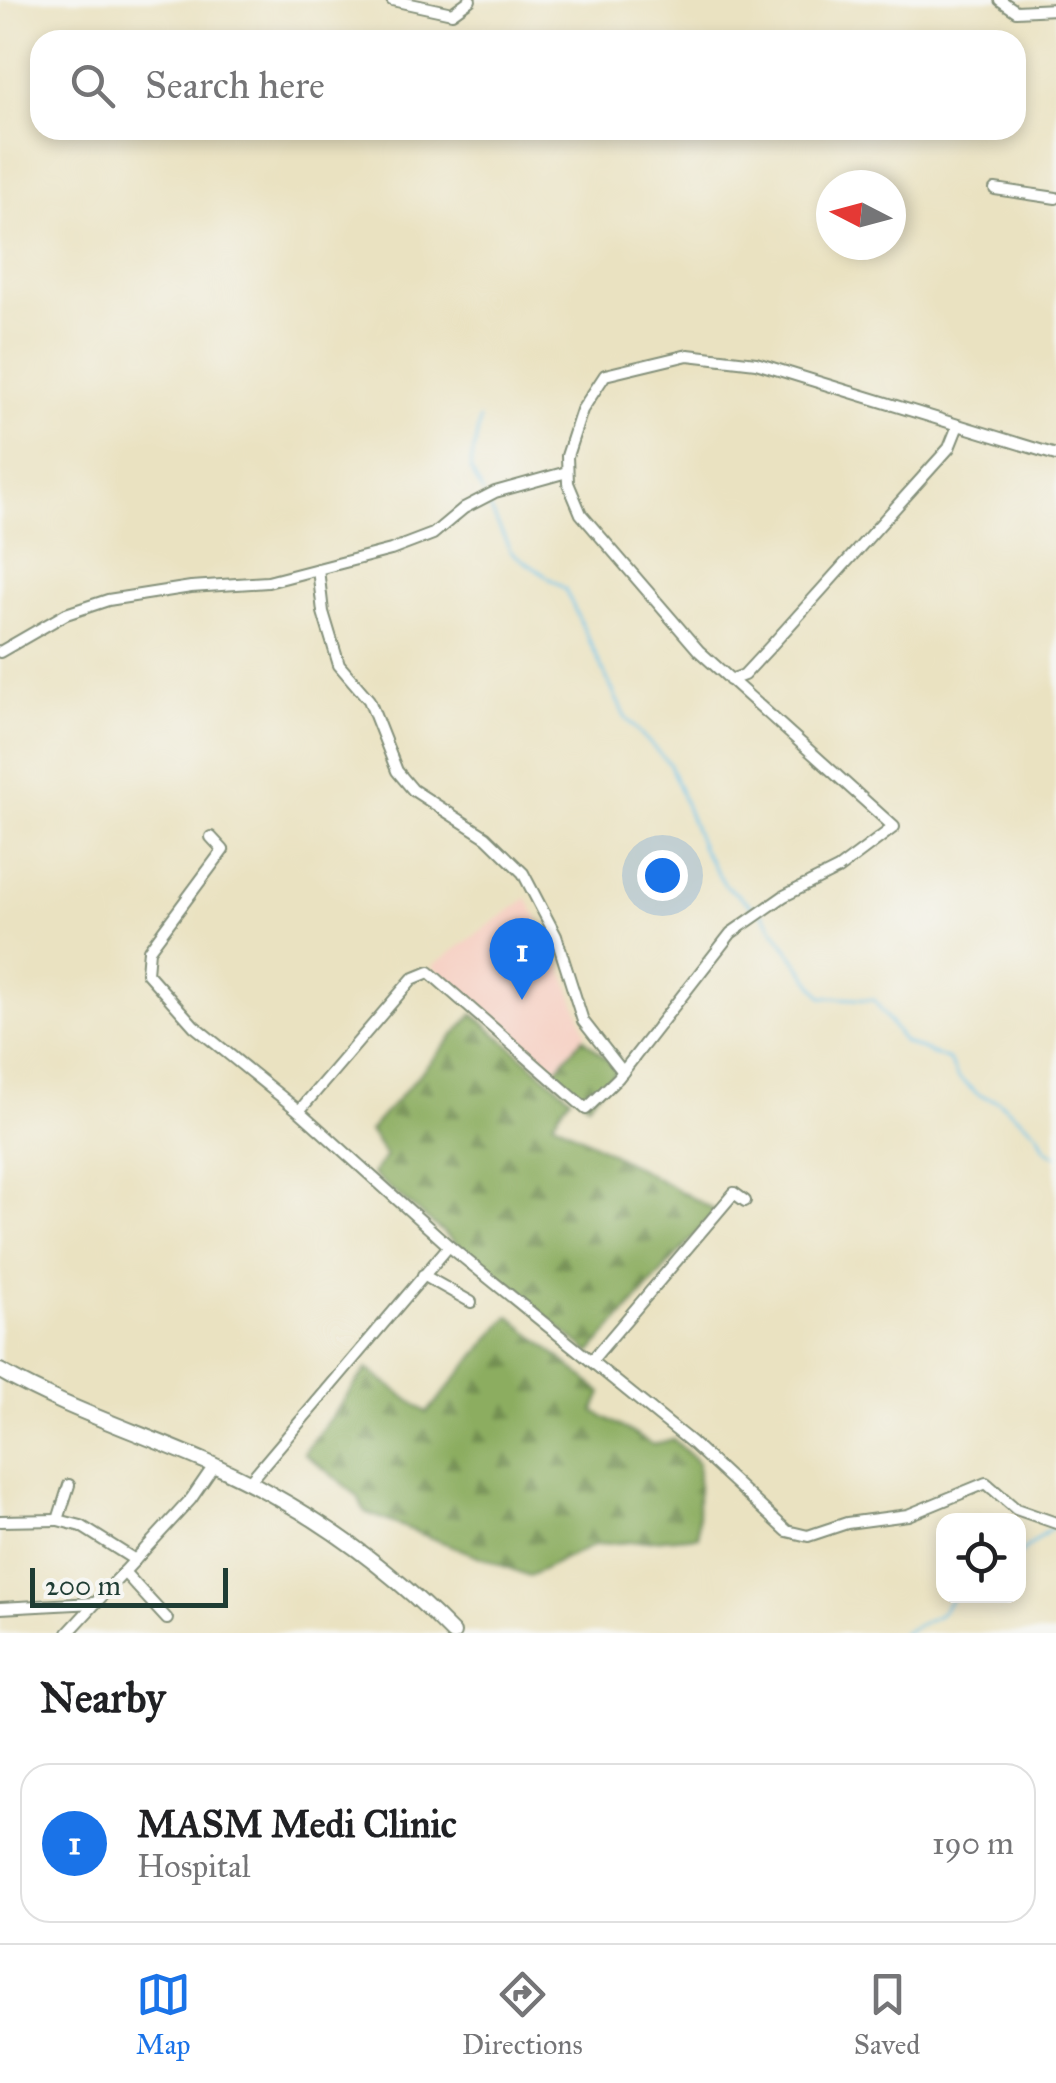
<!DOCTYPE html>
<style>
body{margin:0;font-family:"IM FELL Great Primer",serif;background:#f6f6f6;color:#202124}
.controls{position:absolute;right:30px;bottom:30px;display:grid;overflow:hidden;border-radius:20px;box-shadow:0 5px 15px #0003}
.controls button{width:90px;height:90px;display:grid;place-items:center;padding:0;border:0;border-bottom:2px solid #e0e0e0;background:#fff;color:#202124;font:50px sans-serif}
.compass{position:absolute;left:816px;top:170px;width:90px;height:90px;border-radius:50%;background:#fff;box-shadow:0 5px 15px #0003;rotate:276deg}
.scale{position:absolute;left:30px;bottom:25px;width:198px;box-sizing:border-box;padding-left:10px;border:5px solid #1f3d34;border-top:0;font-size:28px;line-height:35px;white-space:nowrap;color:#1f3d34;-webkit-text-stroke:8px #f6f6f2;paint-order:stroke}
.you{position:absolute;left:662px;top:875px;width:35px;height:35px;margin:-25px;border:8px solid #fff;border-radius:50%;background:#1a73e8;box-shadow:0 0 0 15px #1a73e833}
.badge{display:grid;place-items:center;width:65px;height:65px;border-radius:50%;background:#1a73e8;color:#fff;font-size:32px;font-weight:700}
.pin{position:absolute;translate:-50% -82px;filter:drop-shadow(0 2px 5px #0008)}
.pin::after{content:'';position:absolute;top:52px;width:35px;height:30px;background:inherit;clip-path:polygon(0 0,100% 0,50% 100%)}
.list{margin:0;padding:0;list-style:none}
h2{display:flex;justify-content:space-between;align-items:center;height:130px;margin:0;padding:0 40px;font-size:42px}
h2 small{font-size:32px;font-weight:400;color:#757577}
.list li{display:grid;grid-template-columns:65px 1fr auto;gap:30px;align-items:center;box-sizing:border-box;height:160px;margin:0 20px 20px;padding:0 20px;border:2px solid #e0e0e0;border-radius:30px}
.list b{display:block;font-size:38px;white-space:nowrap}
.list p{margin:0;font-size:32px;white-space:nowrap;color:#757577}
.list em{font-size:32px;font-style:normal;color:#757577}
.icon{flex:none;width:55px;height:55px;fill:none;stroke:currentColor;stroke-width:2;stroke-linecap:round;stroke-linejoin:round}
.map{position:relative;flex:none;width:1056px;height:1633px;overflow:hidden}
.search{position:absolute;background:#fff;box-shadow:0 5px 15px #0003;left:30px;right:30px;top:30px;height:110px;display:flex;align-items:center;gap:25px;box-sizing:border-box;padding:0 35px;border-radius:30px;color:#757577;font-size:38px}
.sheet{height:310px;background:#fff}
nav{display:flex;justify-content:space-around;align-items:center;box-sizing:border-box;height:140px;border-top:2px solid #e0e0e0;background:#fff;font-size:28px;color:#757577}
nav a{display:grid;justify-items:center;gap:5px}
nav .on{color:#1a73e8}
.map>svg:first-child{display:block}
.built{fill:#f6d1c5}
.forest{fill:url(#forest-firs);stroke:#56754a;stroke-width:2.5}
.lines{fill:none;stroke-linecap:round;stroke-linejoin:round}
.stream{stroke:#6cc2e9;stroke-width:2.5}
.minor-casing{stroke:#84907a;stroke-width:14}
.highway-casing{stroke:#84907a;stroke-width:18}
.minor{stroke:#fff;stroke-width:10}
.highway{stroke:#fff;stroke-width:14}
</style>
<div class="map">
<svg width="1056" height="1633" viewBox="0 0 1056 1633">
<defs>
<pattern id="forest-firs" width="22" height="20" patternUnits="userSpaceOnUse" patternTransform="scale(2.5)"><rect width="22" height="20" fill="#8cad61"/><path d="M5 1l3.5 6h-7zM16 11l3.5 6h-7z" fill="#728e51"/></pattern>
</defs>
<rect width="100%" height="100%" fill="#f6f6f2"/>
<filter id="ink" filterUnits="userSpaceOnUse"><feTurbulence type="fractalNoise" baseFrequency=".01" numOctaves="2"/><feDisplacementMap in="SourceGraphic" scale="20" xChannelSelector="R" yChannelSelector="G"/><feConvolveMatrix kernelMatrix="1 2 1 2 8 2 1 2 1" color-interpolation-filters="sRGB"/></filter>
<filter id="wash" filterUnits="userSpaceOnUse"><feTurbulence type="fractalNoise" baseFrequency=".0048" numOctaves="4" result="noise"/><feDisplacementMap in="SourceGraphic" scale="40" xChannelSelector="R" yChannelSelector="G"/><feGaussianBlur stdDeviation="2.25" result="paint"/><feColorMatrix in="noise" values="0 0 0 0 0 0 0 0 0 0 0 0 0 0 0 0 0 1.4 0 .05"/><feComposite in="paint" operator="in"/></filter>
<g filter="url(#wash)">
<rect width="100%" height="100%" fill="#eae2c1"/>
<!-- built -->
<path class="built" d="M527,898L562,967L586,1033L551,1072L432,966Z"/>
<!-- forest -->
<g class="forest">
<path d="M473,1014L570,1097L553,1121L716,1211L590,1353L372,1174L386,1156L369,1131Z"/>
<path d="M583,1038L618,1069L588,1104L553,1073Z"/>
<path d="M509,1316L602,1393L594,1411L653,1445L673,1439L698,1463V1536L594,1545L529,1576L365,1512L358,1496L304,1453L367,1369L427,1413Z"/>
</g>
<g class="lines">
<!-- stream -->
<g class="stream">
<path d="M480,419L470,469L483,493"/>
<path d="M486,500L511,552L565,589L625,717L670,765L702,848L725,885L756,909"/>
<path d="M762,913L822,997L874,1000L904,1042L949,1060L957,1077L979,1095L998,1101L1038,1133L1045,1149L1056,1156"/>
<path d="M1018,1555L1055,1525"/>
<path d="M902,1633L939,1615L954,1596"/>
</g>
</g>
</g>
<g filter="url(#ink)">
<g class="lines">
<!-- minor casing -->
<g class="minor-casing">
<g id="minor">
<path d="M392,0L452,13L470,0"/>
<path d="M1000,0L1016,11L1056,9"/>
<path d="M995,189L1056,198"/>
<path d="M1056,455L756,363L688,355L605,375L582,410L567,456L568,483L581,514L699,651L894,827L838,869L784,896L731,933L618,1078L586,1109L429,972L412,979L299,1111L449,1246L691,1442L787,1531L808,1536L847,1523L908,1515L986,1483L1016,1509L1056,1523"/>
<path d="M318,569L323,612L339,665L369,700L397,771L413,790L486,837L523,873L556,936L583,1021L623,1072"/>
<path d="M0,652L66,614L108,600L191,587L268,582L391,550L433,534L464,508L495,492L567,472"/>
<path d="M730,680L744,675L770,647L949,448L957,428"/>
<path d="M211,837L223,850L149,950L147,973L194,1026L299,1111"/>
<path d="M423,1275L471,1302"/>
<path d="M593,1359L734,1193L745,1201"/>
<path d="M248,1483L449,1246"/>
<path d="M69,1485L58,1520L81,1526L135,1560"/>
<path d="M0,1521L58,1520"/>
<path d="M124,1572L167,1619"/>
<path d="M0,1608L94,1603"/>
<path d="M68,1633L191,1499L213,1467"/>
</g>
</g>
<!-- highway casing -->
<g class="highway-casing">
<path id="highway" d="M0,1371C87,1421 185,1445 271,1494C338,1531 399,1578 453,1633"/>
</g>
<!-- minor -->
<use href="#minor" class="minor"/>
<!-- highway -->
<use href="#highway" class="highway"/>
</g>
</g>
</svg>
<div class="controls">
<button><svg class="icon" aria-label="locate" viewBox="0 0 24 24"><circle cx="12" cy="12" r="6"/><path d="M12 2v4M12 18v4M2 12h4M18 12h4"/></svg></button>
</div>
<svg class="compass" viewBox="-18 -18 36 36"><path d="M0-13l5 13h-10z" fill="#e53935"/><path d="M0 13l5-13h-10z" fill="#757577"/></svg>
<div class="scale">200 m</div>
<div class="you"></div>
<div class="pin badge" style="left:522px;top:1000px">1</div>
<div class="search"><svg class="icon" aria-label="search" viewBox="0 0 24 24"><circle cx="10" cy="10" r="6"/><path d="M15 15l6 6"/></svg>Search here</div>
</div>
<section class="sheet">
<h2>Nearby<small></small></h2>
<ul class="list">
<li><span class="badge">1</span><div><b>MASM Medi Clinic</b><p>Hospital</p></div><em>190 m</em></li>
</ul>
</section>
<nav>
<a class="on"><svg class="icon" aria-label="map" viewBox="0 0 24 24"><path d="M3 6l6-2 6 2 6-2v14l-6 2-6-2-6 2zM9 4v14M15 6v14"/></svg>Map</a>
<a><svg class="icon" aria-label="directions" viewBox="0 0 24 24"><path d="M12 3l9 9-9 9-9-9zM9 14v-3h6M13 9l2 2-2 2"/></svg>Directions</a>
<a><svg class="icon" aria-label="saved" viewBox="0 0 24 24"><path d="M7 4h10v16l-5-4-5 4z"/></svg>Saved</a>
</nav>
